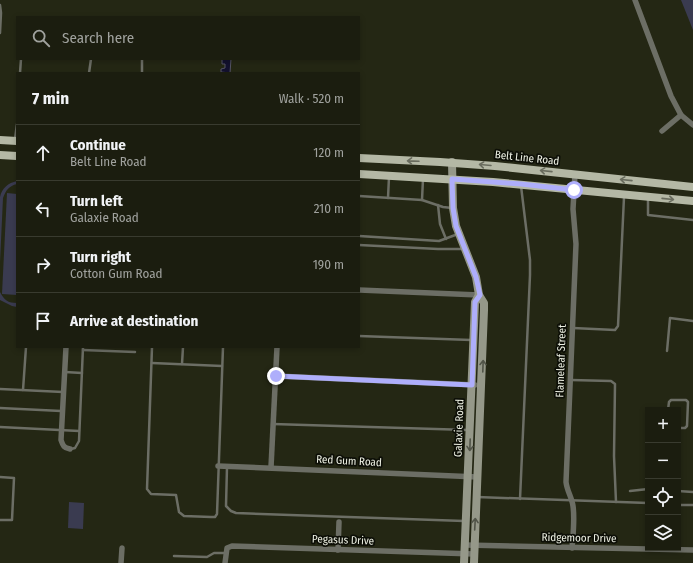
<!DOCTYPE html>
<meta charset="utf-8">
<style>
body{margin:0;font-family:"Fira Sans Condensed",sans-serif;background:#282a1d;color:#f1f3f6}
.controls{position:absolute;right:12px;bottom:12px;display:grid;overflow:hidden;border-radius:0px;box-shadow:0 2px 6px #0003}
.controls button{width:36px;height:36px;display:grid;place-items:center;padding:0;border:0;border-bottom:1px solid #393b2f;background:#1b1d0f;color:#f1f3f6;font:20px sans-serif}
.stop{position:absolute;width:12px;height:12px;margin:-9px;border:3px solid #aeaefb;border-radius:50%;background:#fff}
.stop.end{background:#aeaefb;border-color:#fff;box-shadow:0 1px 4px #0008}
.list{margin:0;padding:0;list-style:none}
h2{display:flex;justify-content:space-between;align-items:center;height:52px;margin:0;padding:0 16px;font-size:17px}
h2 small{font-size:13px;font-weight:400;color:#a0a29e}
.list li{display:grid;grid-template-columns:26px 1fr auto;gap:12px;align-items:center;box-sizing:border-box;height:56px;padding:0 16px;border-top:1px solid #393b2f}
.list b{display:block;font-size:15px;white-space:nowrap}
.list p{margin:0;font-size:13px;white-space:nowrap;color:#a0a29e}
.list em{font-size:13px;font-style:normal;color:#a0a29e}
.icon{flex:none;width:22px;height:22px;fill:none;stroke:currentColor;stroke-width:2;stroke-linecap:round;stroke-linejoin:round}
.map{position:relative;flex:none;width:693px;height:563px;overflow:hidden}
.search{position:absolute;background:#1b1d0f;box-shadow:0 2px 6px #0003;left:16px;top:16px;width:344px;height:44px;display:flex;align-items:center;gap:10px;box-sizing:border-box;padding:0 14px;border-radius:0px;color:#a0a29e;font-size:15px}
.panel{position:absolute;background:#1b1d0f;box-shadow:0 2px 6px #0003;left:16px;top:72px;width:344px;height:276px;border-radius:0px}
.map>svg:first-child{display:block}
.green{fill:#3a3b50}
.water{fill:#13112f;stroke:#555465}
.lines{fill:none;stroke-linecap:round;stroke-linejoin:round}
.lane{stroke:#6c6e65;stroke-width:2.5}
.street{stroke:#6c6e65;stroke-width:5.5}
.secondary{stroke:#959889;stroke-width:8}
.primary{stroke:#b4b8a5;stroke-width:8}
.oneway{stroke:#696c5e}
.oneway2{stroke:#515448}
.route{stroke:#aeaefb;stroke-width:5}
.labels{text-anchor:middle;dominant-baseline:central;stroke-width:3.5;stroke-linejoin:round;paint-order:stroke}
.street-label{font-size:11px;fill:#eef1e4;stroke:#0d0f07}
</style>
<div class="map">
<svg width="693" height="563" viewBox="0 0 693 563">
<rect width="100%" height="100%" fill="#242714"/>
<!-- green -->
<g class="green">
<path d="M681,0H693V30Z"/>
<path d="M17,181V184C9,186 6,190 3,198L0,262V197C2,188 8,183 17,181Z"/>
<path d="M7,193L17,194V295L2,294Z"/>
<path d="M0,292C4,300 8,303 17,303V307L12,306L0,300Z"/>
<path d="M69,502L84,503L83,529L68,528Z"/>
</g>
<!-- water -->
<path class="water" d="M222,59H231L230,73L221,72V69L225,68V64H222Z"/>
<g class="lines">
<!-- lane -->
<g class="lane">
<path d="M0,5L1,13L0,33"/>
<path d="M20,73L21,59"/>
<path d="M89,73L91,59"/>
<path d="M142,73V59"/>
<path d="M15,139L17,124"/>
<path d="M359,196L422,200L443,207L452,208"/>
<path d="M388,198L389,177"/>
<path d="M648,199V215L693,220"/>
<path d="M422,200L423,179"/>
<path d="M438,205L440,224L446,239"/>
<path d="M359,236L439,241L458,234"/>
<path d="M359,245L438,249H461L464,247"/>
<path d="M573,328L615,330L618,326L624,197"/>
<path d="M359,336L471,340"/>
<path d="M152,347L147,489L151,494L176,495L179,512L184,516L211,517H215L217,514L223,347"/>
<path d="M83,350L135,352"/>
<path d="M667,351L670,318L693,321"/>
<path d="M152,363L222,366"/>
<path d="M182,364L183,347"/>
<path d="M65,372L82,373"/>
<path d="M571,380L611,381L615,384L614,456L616,502"/>
<path d="M0,389L63,392"/>
<path d="M23,390L26,347"/>
<path d="M0,408L61,411"/>
<path d="M668,410L669,402L671,400H686L688,402L687,426L685,428H678"/>
<path d="M273,424L468,430"/>
<path d="M0,427L79,431"/>
<path d="M71,449L75,448L79,441L83,347"/>
<path d="M227,467L226,506L231,511L236,513L464,521"/>
<path d="M0,477L14,478L12,520H0"/>
<path d="M630,491L648,489"/>
<path d="M678,491L693,492"/>
<path d="M477,497L648,503"/>
<path d="M520,499L530,275V260L521,186"/>
<path d="M678,505H693"/>
<path d="M174,556L207,557L214,553H225"/>
</g>
<!-- street -->
<g class="street">
<path d="M635,0L671,96L681,115L693,125"/>
<path d="M662,131L681,115"/>
<path d="M359,290L479,295"/>
<path d="M66,347L61,440C63,446 64,448 70,449"/>
<path d="M276,376L475,385"/>
<path d="M218,466L478,477"/>
<path d="M271,467L277,347"/>
<path d="M465,545L693,550"/>
<path d="M572,548C573,534 575,520 573,506C572,498 567,491 566,482L576,244L573,209L575,174"/>
<path d="M338,550L339,522"/>
<path d="M121,563L122,548"/>
<path d="M225,563L227,548L232,546L474,554"/>
</g>
<!-- secondary -->
<g class="secondary">
<path d="M452,162L453,208L456,226L476,277L479,295L484,303V310L474,563"/>
<path d="M464,563L475,302L479,295"/>
</g>
<!-- primary -->
<g class="primary">
<path d="M0,140L17,141"/>
<path d="M0,155L17,156"/>
<path d="M359,158L440,162L495,166L693,187"/>
<path d="M359,174L493,182L693,201"/>
</g>
</g>
<!-- one-way arrows -->
<defs><path id="oneway-shaft" d="M-6 0H5M1.5-3L5.5 0L1.5 3" fill="none" stroke-width="1.6" stroke-linecap="round" stroke-linejoin="round"/></defs>
<g class="oneway">
<use href="#oneway-shaft" transform="translate(413 161) rotate(-178)"/>
<use href="#oneway-shaft" transform="translate(485 165) rotate(-175)"/>
<use href="#oneway-shaft" transform="translate(546 171) rotate(-174)"/>
<use href="#oneway-shaft" transform="translate(626 180) rotate(-174)"/>
<use href="#oneway-shaft" transform="translate(668 199) rotate(6)"/>
</g>
<g class="oneway2">
<use href="#oneway-shaft" transform="translate(483 366) rotate(-88)"/>
<use href="#oneway-shaft" transform="translate(470 445) rotate(92)"/>
<use href="#oneway-shaft" transform="translate(475 524) rotate(-87)"/>
</g>
<g class="lines">
<!-- route -->
<path class="route" d="M276,376L472,385L475,302L480,295L476,277L456,226L453,208L452,179L521,184L574,190"/>
</g>
<g class="labels">
<!-- street labels -->
<g class="street-label">
<text transform="translate(527 158) rotate(6)">Belt Line Road</text>
<text transform="translate(561 361) rotate(-88)">Flameleaf Street</text>
<text transform="translate(459 428) rotate(-88)">Galaxie Road</text>
<text transform="translate(349 461) rotate(3)">Red Gum Road</text>
<text transform="translate(579 538) rotate(1)">Ridgemoor Drive</text>
<text transform="translate(343 540) rotate(2)">Pegasus Drive</text>
</g>
</g>
</svg>
<div class="controls">
<button>+</button>
<button>−</button>
<button><svg class="icon" aria-label="locate" viewBox="0 0 24 24"><circle cx="12" cy="12" r="6"/><path d="M12 2v4M12 18v4M2 12h4M18 12h4"/></svg></button>
<button><svg class="icon" aria-label="layers" viewBox="0 0 24 24"><path d="M12 4l9 5-9 5-9-5zM3 14l9 5 9-5"/></svg></button>
</div>
<div class="stop" style="left:574px;top:190px"></div>
<div class="stop end" style="left:276px;top:376px"></div>
<div class="search"><svg class="icon" aria-label="search" viewBox="0 0 24 24"><circle cx="10" cy="10" r="6"/><path d="M15 15l6 6"/></svg>Search here</div>
<section class="panel">
<h2>7 min<small>Walk · 520 m</small></h2>
<ul class="list">
<li><svg class="icon" aria-label="ahead" viewBox="0 0 24 24"><path d="M12 20V5M6 11l6-6 6 6"/></svg><div><b>Continue</b><p>Belt Line Road</p></div><em>120 m</em></li>
<li><svg class="icon" aria-label="left" viewBox="0 0 24 24"><path d="M17 20v-9H6M10 6l-5 5 5 5"/></svg><div><b>Turn left</b><p>Galaxie Road</p></div><em>210 m</em></li>
<li><svg class="icon" aria-label="right" viewBox="0 0 24 24"><path d="M7 20v-9h11M14 6l5 5-5 5"/></svg><div><b>Turn right</b><p>Cotton Gum Road</p></div><em>190 m</em></li>
<li><svg class="icon" aria-label="arrive" viewBox="0 0 24 24"><path d="M6 21V4h12l-3 4 3 4H6"/></svg><div><b>Arrive at destination</b></div></li>
</ul>
</section>
</div>
